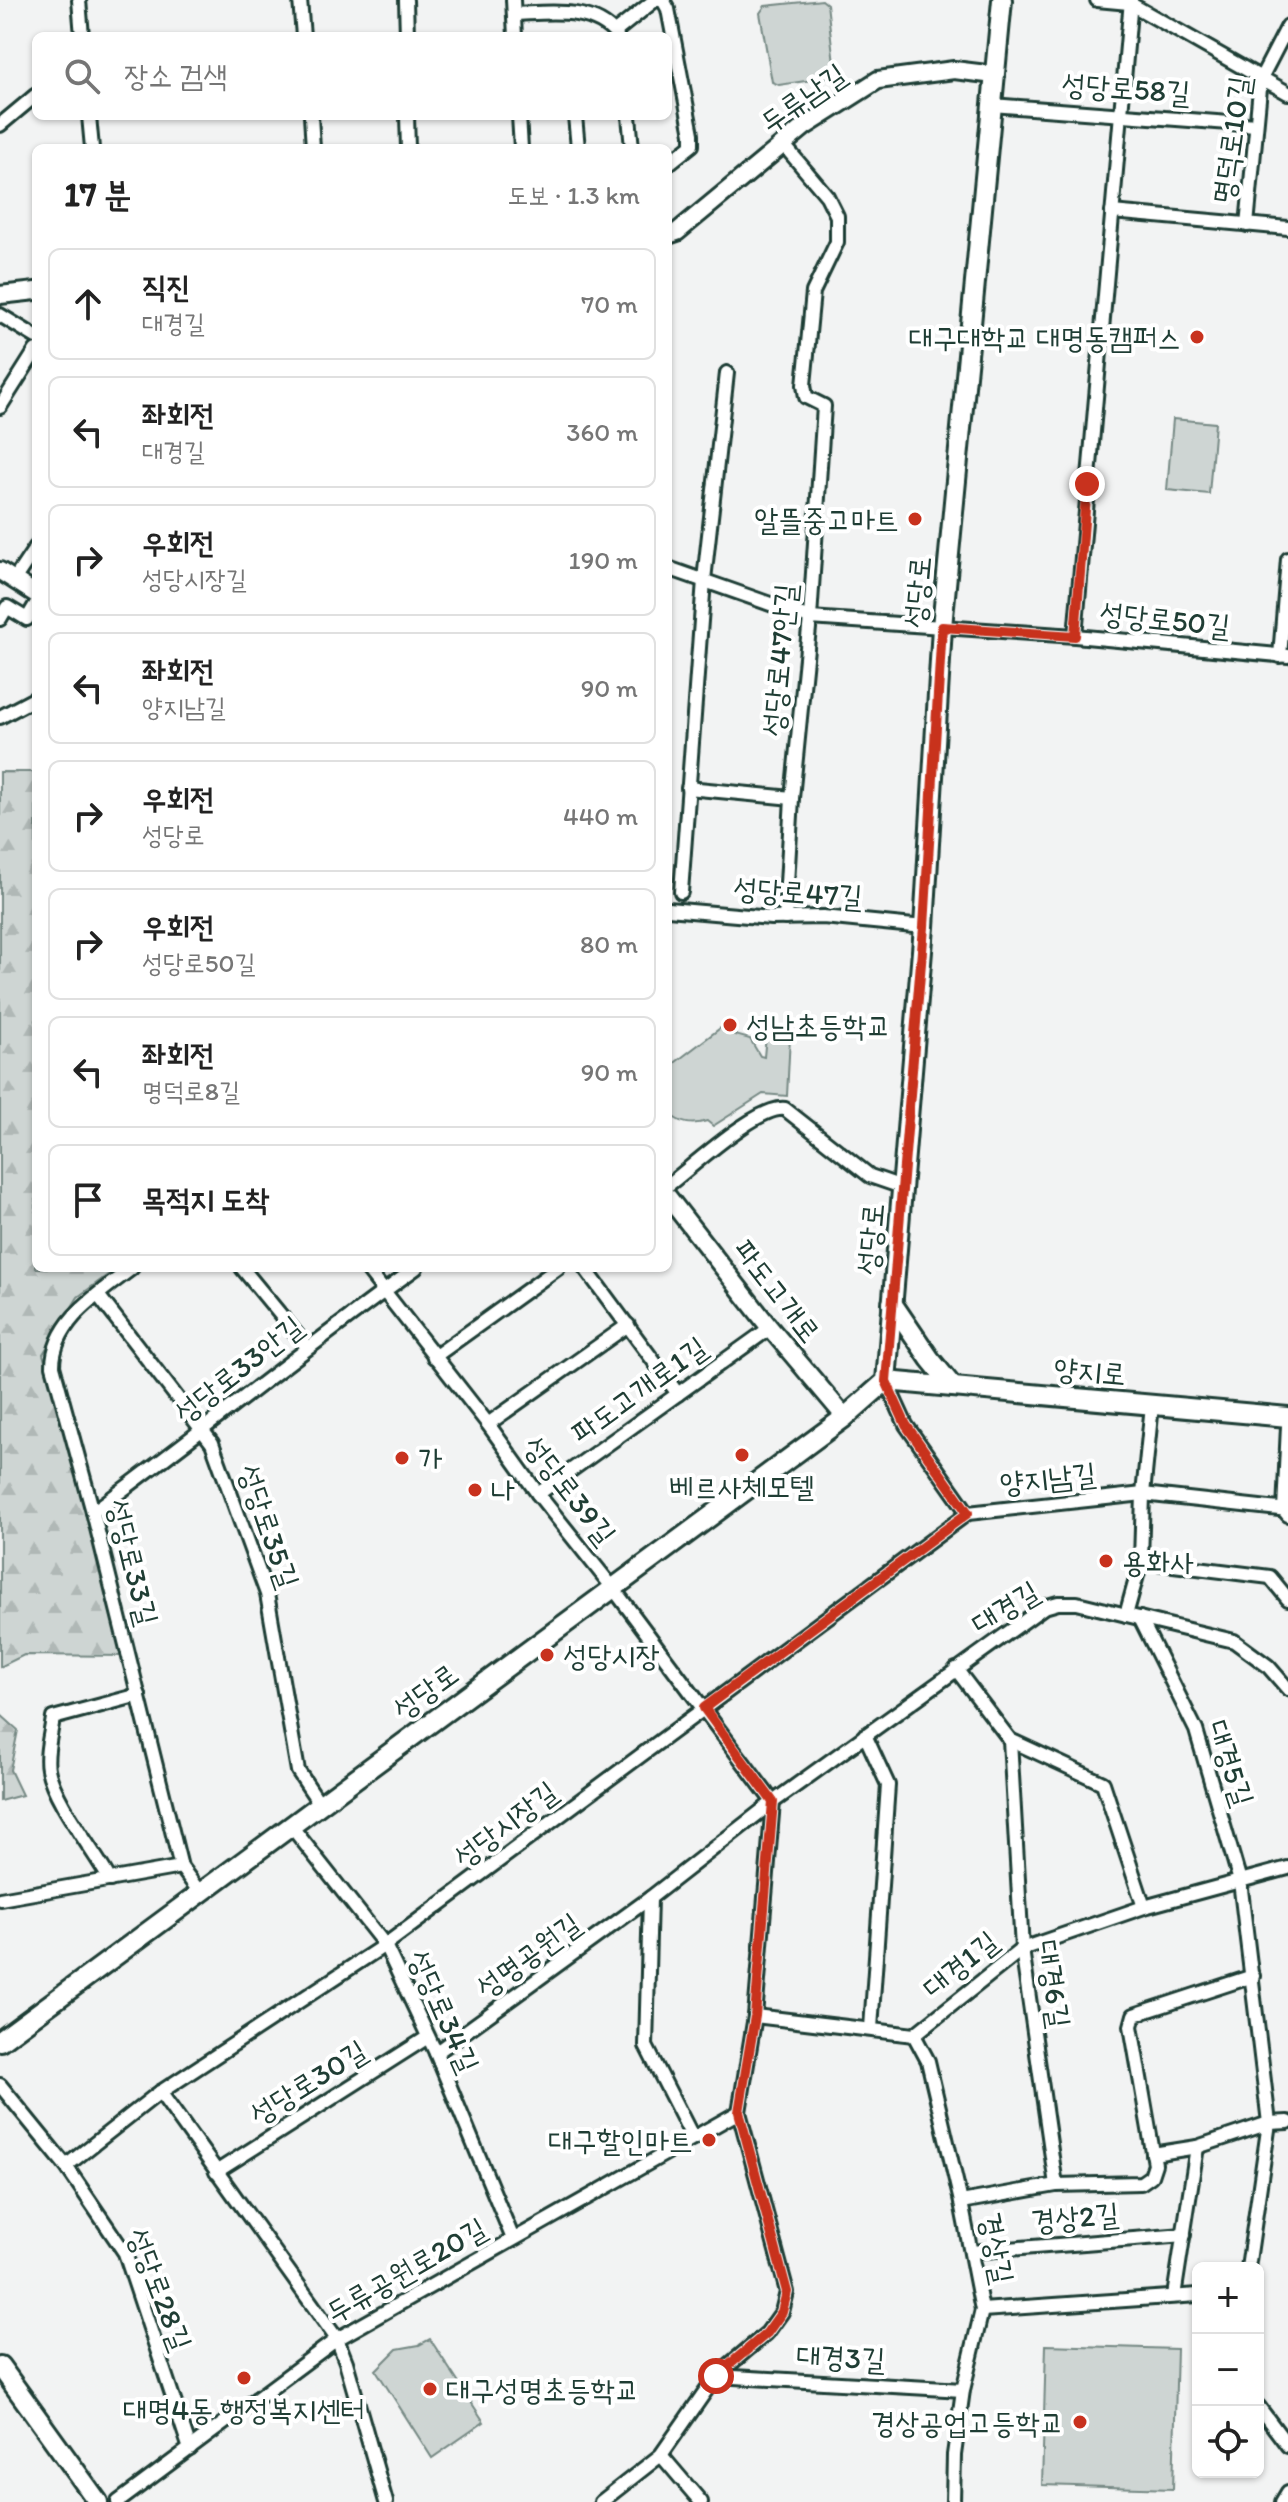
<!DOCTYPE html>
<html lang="ko">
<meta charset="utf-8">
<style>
body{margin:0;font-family:Itim,"Poor Story",sans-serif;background:#f6f6f6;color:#222}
.controls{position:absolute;right:24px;bottom:24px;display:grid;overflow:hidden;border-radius:12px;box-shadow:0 2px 6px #0004}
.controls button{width:72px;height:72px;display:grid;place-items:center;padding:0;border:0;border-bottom:2px solid #e0e0e0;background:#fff;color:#222;font:40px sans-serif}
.stop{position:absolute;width:24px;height:24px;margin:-18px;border:6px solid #c8321e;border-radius:50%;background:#fff}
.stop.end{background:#c8321e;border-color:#fff;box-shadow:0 2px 8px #0008}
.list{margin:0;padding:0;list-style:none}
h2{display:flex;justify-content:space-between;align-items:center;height:104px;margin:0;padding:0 32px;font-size:34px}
h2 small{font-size:26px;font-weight:400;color:#767676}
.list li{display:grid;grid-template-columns:52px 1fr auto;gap:24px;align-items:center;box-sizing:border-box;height:112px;margin:0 16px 16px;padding:0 16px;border:2px solid #e0e0e0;border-radius:12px}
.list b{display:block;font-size:30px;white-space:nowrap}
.list p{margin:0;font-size:26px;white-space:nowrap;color:#767676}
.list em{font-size:26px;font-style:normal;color:#767676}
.icon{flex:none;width:44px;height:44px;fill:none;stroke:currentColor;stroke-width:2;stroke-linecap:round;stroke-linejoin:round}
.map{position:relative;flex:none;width:1288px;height:2502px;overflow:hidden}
.search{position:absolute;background:#fff;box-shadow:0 2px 6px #0004;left:32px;top:32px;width:640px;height:88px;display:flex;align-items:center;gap:20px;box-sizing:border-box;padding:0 28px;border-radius:12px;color:#767676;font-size:30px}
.panel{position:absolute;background:#fff;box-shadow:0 2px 6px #0004;left:32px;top:144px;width:640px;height:1128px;border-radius:12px}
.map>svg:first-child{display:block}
.forest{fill:url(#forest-firs);stroke:#768984;stroke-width:2}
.pitch{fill:#ced5d3;stroke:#768984;stroke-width:2}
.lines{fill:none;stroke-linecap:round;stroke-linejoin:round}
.minor-casing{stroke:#1f3d34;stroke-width:18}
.tertiary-casing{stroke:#1f3d34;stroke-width:22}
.secondary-casing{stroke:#1f3d34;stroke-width:24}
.minor{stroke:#fff;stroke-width:12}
.tertiary{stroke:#fff;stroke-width:16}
.secondary{stroke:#fff;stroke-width:18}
.route{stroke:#c8321e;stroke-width:10}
.poi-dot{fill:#c8321e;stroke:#fff;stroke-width:3}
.labels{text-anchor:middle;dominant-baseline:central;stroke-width:8;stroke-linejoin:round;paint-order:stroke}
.street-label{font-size:30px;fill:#1f3d34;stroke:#fff}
.poi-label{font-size:30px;fill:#1f3d34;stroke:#fff;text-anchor:start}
</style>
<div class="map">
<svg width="1288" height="2502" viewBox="0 0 1288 2502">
<defs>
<pattern id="forest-firs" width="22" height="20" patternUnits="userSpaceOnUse" patternTransform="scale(2)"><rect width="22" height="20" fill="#ced5d3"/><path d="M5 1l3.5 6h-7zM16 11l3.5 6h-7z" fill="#b0b8b6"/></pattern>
</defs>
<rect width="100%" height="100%" fill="#f2f3f3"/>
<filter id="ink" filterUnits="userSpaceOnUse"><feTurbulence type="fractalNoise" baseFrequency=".0125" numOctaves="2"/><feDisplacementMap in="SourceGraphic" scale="16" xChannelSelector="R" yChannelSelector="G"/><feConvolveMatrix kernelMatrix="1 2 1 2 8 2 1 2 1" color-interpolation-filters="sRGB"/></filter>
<g filter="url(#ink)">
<!-- forest -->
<g class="forest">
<path d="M0,772H36V1268H117L78,1297L43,1354L127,1656L24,1655L0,1667Z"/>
<path d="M0,1714L18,1730L10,1770L22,1795L0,1801Z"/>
</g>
<!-- pitch -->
<g class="pitch">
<path d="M822,0L827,4L835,71L832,77L779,85L772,82L760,13L765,6Z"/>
<path d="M1173,419L1215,423L1209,494L1167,490Z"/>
<path d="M723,1026L728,1033L750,1039L760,1056L764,1057L766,1035L790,1036L787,1096L763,1094L713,1126L707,1121C692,1126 680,1124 668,1113V1068Z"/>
<path d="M430,2339L484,2422L432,2458L376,2370L397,2349L419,2345Z"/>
<path d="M1046,2345L1177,2349L1173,2489L1042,2485Z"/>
</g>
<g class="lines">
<!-- minor casing -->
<g class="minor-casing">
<g id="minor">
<path d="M79,0L82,36"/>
<path d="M300,0L303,36"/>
<path d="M406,0L407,36"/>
<path d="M513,0L515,36"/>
<path d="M663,0L668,9L692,134V145L668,164"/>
<path d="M1097,0L1129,3L1288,93"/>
<path d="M514,14C547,13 593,5 617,36"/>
<path d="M615,32L655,0"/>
<path d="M992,105L1256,125"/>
<path d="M89,116L92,148"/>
<path d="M311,116L313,148"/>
<path d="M407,116L408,148"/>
<path d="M519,116L521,148"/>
<path d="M575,116L578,148"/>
<path d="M629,116L632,148"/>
<path d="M0,125L36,95"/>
<path d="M783,144L827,196L837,216V242L813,292L804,385L806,397L824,406L810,618L792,798L785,918"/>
<path d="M1112,212L1288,228"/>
<path d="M1247,225L1261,78L1288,26"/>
<path d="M0,315L36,337"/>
<path d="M0,407L36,350"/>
<path d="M668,568L810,618L1075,636L1288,656"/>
<path d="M14,580L36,547"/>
<path d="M0,619L7,607L27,619L36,604"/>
<path d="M1075,636L1131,0"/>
<path d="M1280,656L1288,559"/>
<path d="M0,717L36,698"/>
<path d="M688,788L792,798"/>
<path d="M681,892L704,580L727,373"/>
<path d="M668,909L771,918L823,917L924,927"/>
<path d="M668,1185C692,1167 758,1105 785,1109L870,1176L902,1187"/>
<path d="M132,1268C100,1293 53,1321 53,1366L93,1512L181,1867L201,1894"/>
<path d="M242,1268L307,1347"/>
<path d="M366,1268L488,1424L538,1494L613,1588L773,1802L755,2016L739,2112L787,2292L782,2312L767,2333L716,2376L661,2455L601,2502"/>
<path d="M585,1268L678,1394"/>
<path d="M98,1295L212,1443L267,1594L298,1771L320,1804"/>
<path d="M434,1357L558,1268"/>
<path d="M886,1381L906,1425L968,1513"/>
<path d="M488,1424L628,1325"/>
<path d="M1288,1426L1284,1510L1288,1515"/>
<path d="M538,1494L770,1328"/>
<path d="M93,1512C202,1432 306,1347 416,1268"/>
<path d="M1141,1561L1270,1577L1288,1599"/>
<path d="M1126,1615L1141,1561L1143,1494L1152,1405"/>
<path d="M1140,1618L1196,1730L1240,1881L1269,2123L1248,2268"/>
<path d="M956,1669L1010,1740L1022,1949L1056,2185"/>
<path d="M865,1735L888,1785L871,2028"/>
<path d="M1010,1740L1103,1783L1144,1907"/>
<path d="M291,1826L385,1945L436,2053L513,2239"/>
<path d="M110,1880C93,1849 54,1801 48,1769C45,1754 51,1733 53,1718L139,1695"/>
<path d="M650,1898L646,2046L693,2138"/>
<path d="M0,1899L181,1867"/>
<path d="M755,2016L914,2035L1022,1949L1144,1907L1288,1868"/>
<path d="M914,2035L928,2061L961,2202L982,2310L963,2390L954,2455L953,2502"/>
<path d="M436,2053L650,1898L773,1802L1044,1607L1058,1603H1077L1234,1641L1268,1666L1288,1689"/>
<path d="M0,2085L66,2166L125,2253L190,2449"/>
<path d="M160,2092L337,2339L346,2362L386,2502"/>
<path d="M1153,2154L1197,2147L1269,2123L1288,2122"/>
<path d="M66,2166L156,2095L385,1945L968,1513L1143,1494L1288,1510"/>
<path d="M216,2172L428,2037"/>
<path d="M961,2202L1056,2185L1141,2183L1151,2176L1155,2164L1131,2026L1134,2015L1253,1976"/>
<path d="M971,2252L1184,2235"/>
<path d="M1174,2296L1197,2147"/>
<path d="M982,2310L1198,2295"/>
<path d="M716,2376L963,2390"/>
<path d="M1258,2406L1288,2446"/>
<path d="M661,2455L701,2502"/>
<path d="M118,2502L337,2339L739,2112"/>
<path d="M1282,2502L1288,2492"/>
</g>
</g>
<!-- tertiary casing -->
<g class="tertiary-casing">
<g id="tertiary">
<path d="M668,235L677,232L804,127L878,80L954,70L995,75"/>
<path d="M0,295L36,291"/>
<path d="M0,571L36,594"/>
<path d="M668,1197L770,1328L845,1417"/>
</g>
</g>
<!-- secondary casing -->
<g class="secondary-casing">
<g id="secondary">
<path d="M892,1303L930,1359L953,1387"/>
<path d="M886,1381L1288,1417"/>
<path d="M0,2041L845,1417L886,1381L924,927L942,627L1002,0"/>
<path d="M0,2366L98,2502"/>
</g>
</g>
<!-- minor -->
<use href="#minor" class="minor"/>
<!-- tertiary -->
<use href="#tertiary" class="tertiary"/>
<!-- secondary -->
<use href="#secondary" class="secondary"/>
</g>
</g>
<g class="lines" filter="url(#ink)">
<!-- route -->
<path class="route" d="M716,2376L767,2333L782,2312L787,2292L739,2112L755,2016L773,1802L704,1708L968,1513L906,1425L886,1381L924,927L942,627L1075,636L1087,484"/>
</g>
<!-- markers -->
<g class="poi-dot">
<circle cx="1197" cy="337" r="8"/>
<circle cx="915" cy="519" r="8"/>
<circle cx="730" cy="1025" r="8"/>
<circle cx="742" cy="1455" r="8"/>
<circle cx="402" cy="1458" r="8"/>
<circle cx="475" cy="1490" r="8"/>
<circle cx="1106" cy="1561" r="8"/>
<circle cx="547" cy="1655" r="8"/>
<circle cx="709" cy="2140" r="8"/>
<circle cx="244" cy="2378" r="8"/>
<circle cx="430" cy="2389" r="8"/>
<circle cx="1080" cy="2422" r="8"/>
</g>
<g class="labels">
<!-- street labels -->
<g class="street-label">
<text transform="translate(1126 88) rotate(4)">성당로58길</text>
<text transform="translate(803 98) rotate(-35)">두류남길</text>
<text transform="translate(1231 140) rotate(-82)">명덕로10길</text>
<text transform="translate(917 592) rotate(-85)">성당로</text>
<text transform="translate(1165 619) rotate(6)">성당로50길</text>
<text transform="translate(779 660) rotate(-85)">성당로47안길</text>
<text transform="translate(798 892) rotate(4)">성당로47길</text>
<text transform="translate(870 1239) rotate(-85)">성당로</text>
<text transform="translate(777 1291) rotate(52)">파도고개로</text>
<text transform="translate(238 1369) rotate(-38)">성당로33안길</text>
<text transform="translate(1090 1371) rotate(5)">양지로</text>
<text transform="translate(639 1390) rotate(-36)">파도고개로1길</text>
<text transform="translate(1048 1478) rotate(-6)">양지남길</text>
<text transform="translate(570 1490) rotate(52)">성당로39길</text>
<text transform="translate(269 1526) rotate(71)">성당로35길</text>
<text transform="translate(133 1562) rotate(76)">성당로33길</text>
<text transform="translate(1005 1607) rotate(-31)">대경길</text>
<text transform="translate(425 1691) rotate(-36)">성당로</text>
<text transform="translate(1231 1763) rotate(72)">대경5길</text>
<text transform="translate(505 1824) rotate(-37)">성당시장길</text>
<text transform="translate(528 1955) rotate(-36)">성명공원길</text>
<text transform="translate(960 1964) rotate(-39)">대경1길</text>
<text transform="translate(1054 1984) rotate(82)">대경6길</text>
<text transform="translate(444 2011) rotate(66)">성당로34길</text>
<text transform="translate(308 2082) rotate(-32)">성당로30길</text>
<text transform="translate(1075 2217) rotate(-5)">경상2길</text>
<text transform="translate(997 2248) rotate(79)">경상길</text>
<text transform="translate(406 2270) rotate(-30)">두류공원로20길</text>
<text transform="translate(160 2289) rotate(69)">성당로28길</text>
<text transform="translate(841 2357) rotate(3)">대경3길</text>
</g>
<!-- poi labels -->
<g class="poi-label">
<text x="1181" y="337" text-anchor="end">대구대학교 대명동캠퍼스</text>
<text x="899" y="519" text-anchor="end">알뜰중고마트</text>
<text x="746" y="1025">성남초등학교</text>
<text x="418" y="1458">가</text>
<text x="742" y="1486" text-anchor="middle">베르사체모텔</text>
<text x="491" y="1490">나</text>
<text x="1122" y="1561">용화사</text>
<text x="563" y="1655">성당시장</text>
<text x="693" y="2140" text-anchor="end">대구할인마트</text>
<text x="446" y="2389">대구성명초등학교</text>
<text x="244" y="2409" text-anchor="middle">대명4동 행정복지센터</text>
<text x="1064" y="2422" text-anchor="end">경상공업고등학교</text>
</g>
</g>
</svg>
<div class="controls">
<button>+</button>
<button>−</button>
<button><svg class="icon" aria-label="locate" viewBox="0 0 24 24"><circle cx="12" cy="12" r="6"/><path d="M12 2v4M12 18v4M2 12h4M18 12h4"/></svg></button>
</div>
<div class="stop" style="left:716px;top:2376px"></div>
<div class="stop end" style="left:1087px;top:484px"></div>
<div class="search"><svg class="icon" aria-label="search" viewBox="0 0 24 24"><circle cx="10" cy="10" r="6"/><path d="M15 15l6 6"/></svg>장소 검색</div>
<section class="panel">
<h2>17 분<small>도보 · 1.3 km</small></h2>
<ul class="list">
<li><svg class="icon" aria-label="ahead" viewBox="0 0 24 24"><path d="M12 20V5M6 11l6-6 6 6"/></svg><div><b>직진</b><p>대경길</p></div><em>70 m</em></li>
<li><svg class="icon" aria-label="left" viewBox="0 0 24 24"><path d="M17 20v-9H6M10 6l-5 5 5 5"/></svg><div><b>좌회전</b><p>대경길</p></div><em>360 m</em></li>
<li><svg class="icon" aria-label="right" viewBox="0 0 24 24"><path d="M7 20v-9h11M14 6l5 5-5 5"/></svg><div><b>우회전</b><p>성당시장길</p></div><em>190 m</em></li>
<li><svg class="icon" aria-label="left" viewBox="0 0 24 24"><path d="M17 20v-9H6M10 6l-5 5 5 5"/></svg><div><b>좌회전</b><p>양지남길</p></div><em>90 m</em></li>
<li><svg class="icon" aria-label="right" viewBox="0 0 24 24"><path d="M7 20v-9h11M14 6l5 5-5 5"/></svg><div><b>우회전</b><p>성당로</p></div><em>440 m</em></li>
<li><svg class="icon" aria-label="right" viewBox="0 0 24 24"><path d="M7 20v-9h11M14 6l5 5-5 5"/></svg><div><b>우회전</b><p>성당로50길</p></div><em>80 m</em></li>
<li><svg class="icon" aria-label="left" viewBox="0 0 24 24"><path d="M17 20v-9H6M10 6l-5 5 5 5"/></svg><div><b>좌회전</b><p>명덕로8길</p></div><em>90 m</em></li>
<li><svg class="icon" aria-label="arrive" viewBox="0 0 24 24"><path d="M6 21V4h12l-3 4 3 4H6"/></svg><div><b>목적지 도착</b></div></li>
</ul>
</section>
</div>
